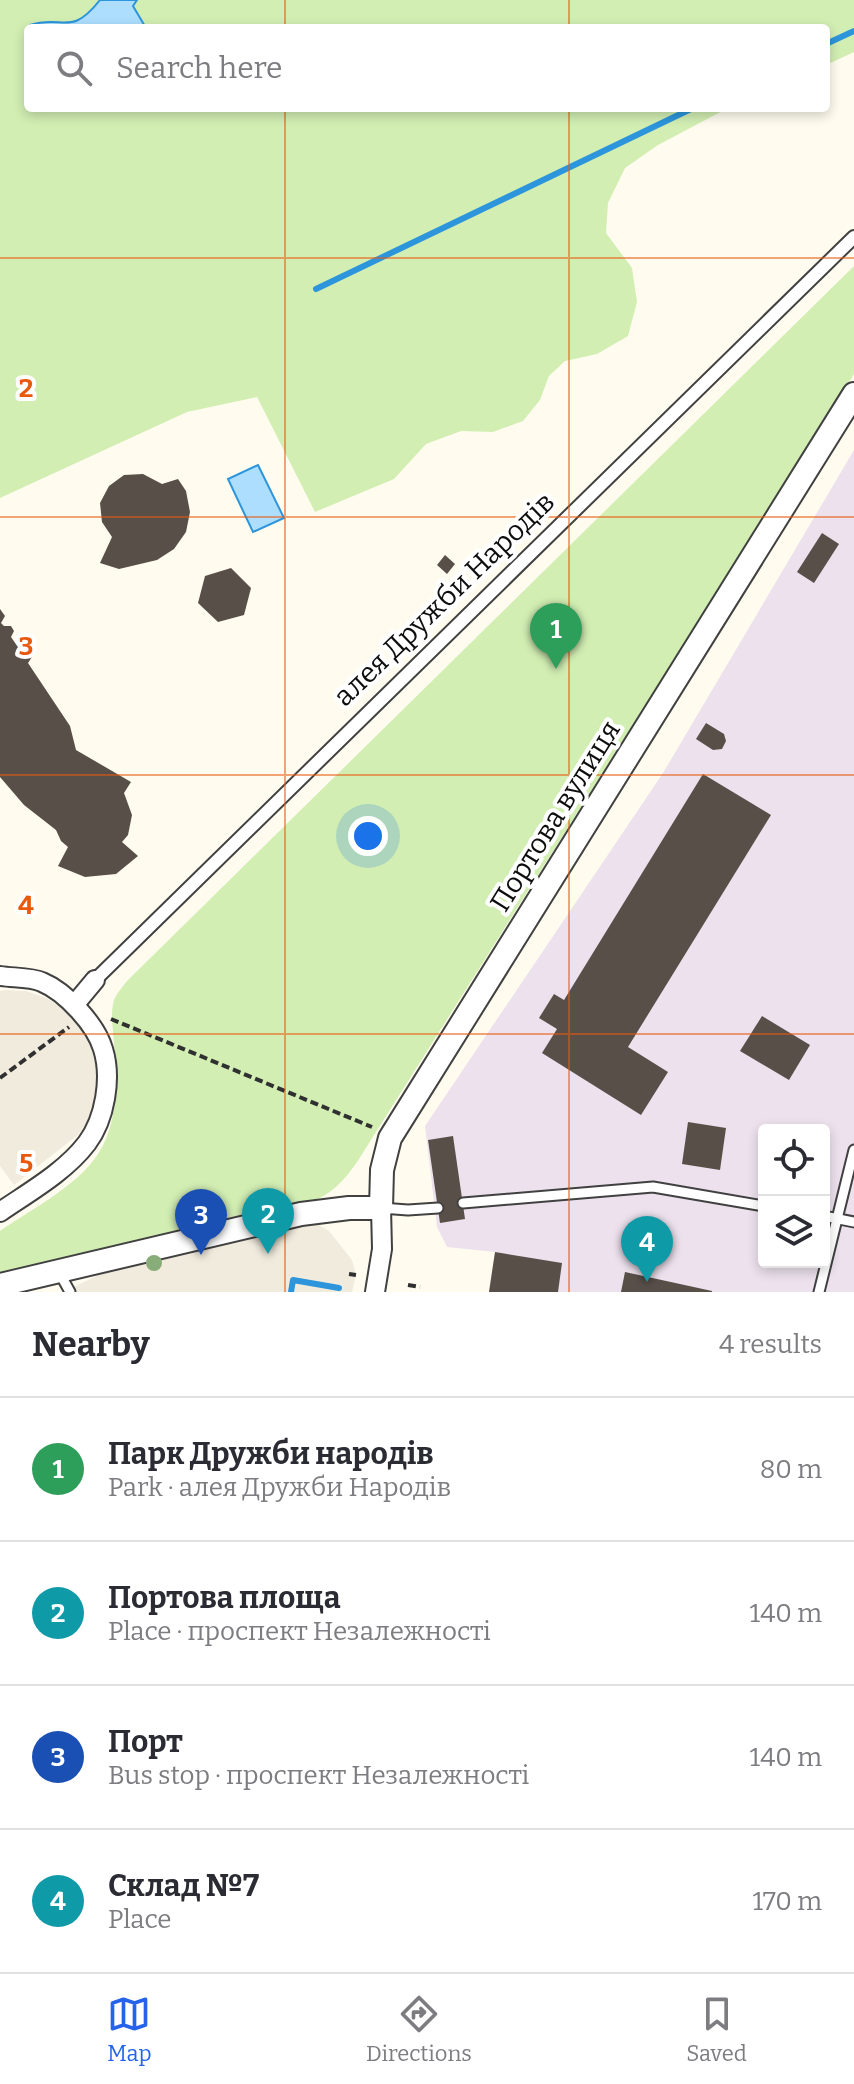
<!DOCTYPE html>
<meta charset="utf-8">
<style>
body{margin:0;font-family:Bitter,serif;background:#f2f2f3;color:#2b2b33}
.controls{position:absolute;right:24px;bottom:24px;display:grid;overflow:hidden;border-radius:8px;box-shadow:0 4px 12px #0003}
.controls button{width:72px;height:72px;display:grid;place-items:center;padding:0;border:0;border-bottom:2px solid #e1e1e2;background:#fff;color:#2b2b33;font:40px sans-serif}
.you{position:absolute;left:368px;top:836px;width:28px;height:28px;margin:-20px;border:6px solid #fff;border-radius:50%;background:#1a73e8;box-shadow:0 0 0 12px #1a73e833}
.badge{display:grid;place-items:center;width:52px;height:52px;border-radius:50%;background:#2563eb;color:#fff;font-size:26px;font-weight:700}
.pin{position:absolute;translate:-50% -66px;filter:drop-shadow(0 2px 4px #0008)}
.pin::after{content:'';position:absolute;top:42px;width:28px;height:24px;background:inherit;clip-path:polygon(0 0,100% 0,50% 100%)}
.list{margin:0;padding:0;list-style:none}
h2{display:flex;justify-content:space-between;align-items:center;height:104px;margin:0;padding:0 32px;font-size:34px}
h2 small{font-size:26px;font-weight:400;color:#7c7c81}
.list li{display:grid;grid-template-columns:52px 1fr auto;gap:24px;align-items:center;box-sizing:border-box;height:144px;padding:0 32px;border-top:2px solid #e1e1e2}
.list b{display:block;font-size:30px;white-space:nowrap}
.list p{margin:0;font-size:26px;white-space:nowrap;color:#7c7c81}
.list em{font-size:26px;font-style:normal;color:#7c7c81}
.icon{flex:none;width:44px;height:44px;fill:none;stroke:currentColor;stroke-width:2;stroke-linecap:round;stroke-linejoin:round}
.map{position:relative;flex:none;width:854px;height:1292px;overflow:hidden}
.search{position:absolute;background:#fff;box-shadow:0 4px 12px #0003;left:24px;right:24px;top:24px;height:88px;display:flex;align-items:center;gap:20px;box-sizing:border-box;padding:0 28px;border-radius:8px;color:#7c7c81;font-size:30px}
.sheet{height:680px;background:#fff}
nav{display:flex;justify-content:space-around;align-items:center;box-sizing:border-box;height:112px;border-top:2px solid #e1e1e2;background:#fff;font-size:22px;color:#7c7c81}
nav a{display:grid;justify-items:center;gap:4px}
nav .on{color:#2563eb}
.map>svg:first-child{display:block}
.industrial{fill:#ece1ed;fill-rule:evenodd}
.green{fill:#d2eeb3}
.plaza{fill:#f0ebdc}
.water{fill:#addefd;stroke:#2c95db;stroke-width:2}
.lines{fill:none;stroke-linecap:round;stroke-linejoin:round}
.stream{stroke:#2c95db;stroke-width:6}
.building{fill:#584f49}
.service-casing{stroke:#414141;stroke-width:13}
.pedestrian-casing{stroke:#414141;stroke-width:16}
.minor-casing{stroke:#414141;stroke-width:22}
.tertiary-casing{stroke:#414141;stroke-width:26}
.path{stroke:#303030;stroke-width:4;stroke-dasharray:8 4;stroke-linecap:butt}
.service{stroke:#fff;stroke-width:9}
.pedestrian{stroke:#fff;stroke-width:12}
.minor{stroke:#fff;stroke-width:18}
.tertiary{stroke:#fff;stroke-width:22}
.tree{fill:#89ad78}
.grid{fill:none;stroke:#e8590c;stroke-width:2;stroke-opacity:0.55}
.labels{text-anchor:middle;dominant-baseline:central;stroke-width:8;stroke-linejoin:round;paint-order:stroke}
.street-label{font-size:28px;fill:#0e0e0e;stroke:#fff}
.grid-label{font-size:26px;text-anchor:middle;font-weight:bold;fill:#e8590c;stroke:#fff;stroke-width:8;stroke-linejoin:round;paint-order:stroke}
</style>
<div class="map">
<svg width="854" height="1292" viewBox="0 0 854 1292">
<rect width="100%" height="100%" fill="#fffcef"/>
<!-- industrial -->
<path class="industrial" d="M854,450V1292H489L495,1252L447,1247L437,1227L425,1126L663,773ZM764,1130H824V1262H764Z"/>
<!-- green -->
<g class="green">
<path d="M0,0H100C70,39 63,14 30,25L27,39L28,108H728L658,145L625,168L608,203L606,233L632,268L637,302L628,336L597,354L565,361L549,376L540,400L523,421L493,432L461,431L426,444L394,479L315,512L257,397L187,412L0,498Z"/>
<path d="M137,0H854V52L826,65V28H146L137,17L133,6Z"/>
<path d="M854,266V374L359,1159C343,1183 329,1197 301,1206L0,1277V1231C30,1210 70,1190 93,1161C120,1127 116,1083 114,1043C113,1028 110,1014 114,1000C117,993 123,986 128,980Z"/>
</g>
<!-- plaza -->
<g class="plaza">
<path d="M6,990L26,991L46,998L63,1008L77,1021L89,1039L97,1058L99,1078L97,1098L90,1117L79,1134L14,1185L0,1166V991Z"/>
<path d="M313,1224L319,1225L329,1231L352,1260L356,1275L352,1292H64L100,1274Z"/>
</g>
<!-- water -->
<g class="water">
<path d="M100,0H137L133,6L146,28H29L30,25C64,14 70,38 100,0Z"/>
<path d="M258,465L284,518L253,532L228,479Z"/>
</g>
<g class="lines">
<!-- stream -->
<g class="stream">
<path d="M826,44L854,31"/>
<path d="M316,289L693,108"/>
<path d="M291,1292L293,1280L339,1288"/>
</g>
</g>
<!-- building -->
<g class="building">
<path d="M143,474L162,484L178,479L186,491L190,512L186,532L174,549L157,560L119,569L100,563L112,537L102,522L100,503L109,486L124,475Z"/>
<path d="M822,533L839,544L814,583L797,572Z"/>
<path d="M445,555L455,564L447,574L437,565Z"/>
<path d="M231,568L251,588L244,615L218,622L198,603L205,576Z"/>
<path d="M0,609L5,616L1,623L4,626H11L14,631L11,637L22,653H29L32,657L28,663L70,726L76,750L131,782L124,793L132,815L128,835L122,842L138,856L116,874L85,877L58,866L68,847L61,841L56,830L24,805L0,777Z"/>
<path d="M706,723L724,734L726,741L722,749L713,750L696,739Z"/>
<path d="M703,774L771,815L628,1047L668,1072L641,1115L542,1053L557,1029L539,1018L554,994L564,1000Z"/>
<path d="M762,1016L810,1045L789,1080L740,1051Z"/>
<path d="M688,1122L726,1128L720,1170L682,1164Z"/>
<path d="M453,1136L465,1219L440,1223L428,1140Z"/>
<path d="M495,1252L562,1263L558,1292H489Z"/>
<path d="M625,1272L712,1291V1292H621Z"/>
</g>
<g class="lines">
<!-- service casing -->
<g class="service-casing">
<g id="service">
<path d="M463,1203L653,1187L764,1206"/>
<path d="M381,1208L408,1210L438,1208"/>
<path d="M824,1216L854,1222"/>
<path d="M59,1272L70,1292"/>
<path d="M819,1292L854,1150"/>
</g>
</g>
<!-- pedestrian casing -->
<g class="pedestrian-casing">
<path id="pedestrian" d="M95,980L854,237"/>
</g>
<!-- minor casing -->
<g class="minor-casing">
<g id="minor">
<path d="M0,976C13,978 31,977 42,982C66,992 96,1025 103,1049C112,1078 105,1119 87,1143C65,1172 29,1192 0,1212"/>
<path d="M75,1004L95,980"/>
<path d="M375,1292L382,1249L381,1208"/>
</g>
</g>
<!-- tertiary casing -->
<g class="tertiary-casing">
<path id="tertiary" d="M0,1285L301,1214L349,1208H381L382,1170L390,1138L854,394"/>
</g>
<!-- path -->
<g class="path">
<path d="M111,1019L372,1127"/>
<path d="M0,1078L69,1027"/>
<path d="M349,1274L356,1275"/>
<path d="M408,1285L420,1287"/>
</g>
<!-- service -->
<use href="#service" class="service"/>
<!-- pedestrian -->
<use href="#pedestrian" class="pedestrian"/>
<!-- minor -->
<use href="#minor" class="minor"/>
<!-- tertiary -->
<use href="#tertiary" class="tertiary"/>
</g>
<!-- trees -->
<circle class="tree" cx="154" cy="1263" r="8"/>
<!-- grid -->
<path class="grid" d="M285,0V28M569,0V28M285,108V1292M569,108V1292M0,258H854M0,517H854M0,775H854M0,1034H854"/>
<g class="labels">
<!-- street labels -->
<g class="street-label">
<text transform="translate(444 599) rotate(-44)">алея Дружби Народів</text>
<text transform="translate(555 816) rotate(-58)">Портова вулиця</text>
</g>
</g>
<g class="grid-label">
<text x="26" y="397">2</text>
<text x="26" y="655">3</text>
<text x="26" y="914">4</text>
<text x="26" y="1172">5</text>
</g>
</svg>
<div class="controls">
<button><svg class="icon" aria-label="locate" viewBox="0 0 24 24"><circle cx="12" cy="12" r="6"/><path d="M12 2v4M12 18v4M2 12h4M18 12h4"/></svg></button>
<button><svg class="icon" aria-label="layers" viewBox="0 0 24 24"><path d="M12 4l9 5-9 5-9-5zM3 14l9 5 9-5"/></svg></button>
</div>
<div class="you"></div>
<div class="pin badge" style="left:556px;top:669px;background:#2e9e5b">1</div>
<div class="pin badge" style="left:268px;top:1254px;background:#0f9aa8">2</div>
<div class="pin badge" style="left:201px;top:1255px;background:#1a4fb4">3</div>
<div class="pin badge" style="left:647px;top:1282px;background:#0f9aa8">4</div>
<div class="search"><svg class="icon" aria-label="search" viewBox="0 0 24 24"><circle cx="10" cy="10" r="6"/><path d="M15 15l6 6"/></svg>Search here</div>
</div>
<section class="sheet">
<h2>Nearby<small>4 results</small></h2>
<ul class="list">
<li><span class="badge" style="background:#2e9e5b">1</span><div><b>Парк Дружби народів</b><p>Park · алея Дружби Народів</p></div><em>80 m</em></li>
<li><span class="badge" style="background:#0f9aa8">2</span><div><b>Портова площа</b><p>Place · проспект Незалежності</p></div><em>140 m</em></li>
<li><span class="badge" style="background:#1a4fb4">3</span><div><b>Порт</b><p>Bus stop · проспект Незалежності</p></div><em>140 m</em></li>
<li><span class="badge" style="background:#0f9aa8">4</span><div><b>Склад №7</b><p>Place</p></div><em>170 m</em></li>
</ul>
</section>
<nav>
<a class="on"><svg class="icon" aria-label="map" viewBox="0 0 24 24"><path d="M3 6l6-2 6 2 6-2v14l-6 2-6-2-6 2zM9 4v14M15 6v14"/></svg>Map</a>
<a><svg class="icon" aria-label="directions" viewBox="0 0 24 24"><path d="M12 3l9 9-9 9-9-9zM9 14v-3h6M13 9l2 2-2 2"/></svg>Directions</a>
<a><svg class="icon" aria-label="saved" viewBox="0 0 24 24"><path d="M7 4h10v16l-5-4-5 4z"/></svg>Saved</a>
</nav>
